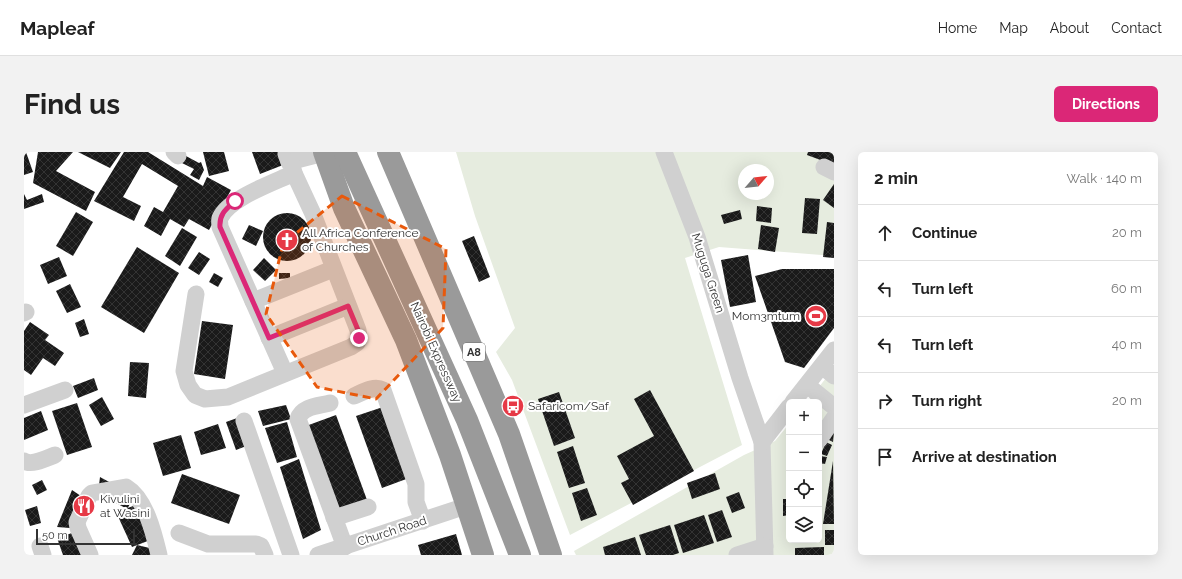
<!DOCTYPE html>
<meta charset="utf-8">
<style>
body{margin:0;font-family:Raleway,sans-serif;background:#f2f2f2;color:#222}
.controls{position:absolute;right:12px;bottom:12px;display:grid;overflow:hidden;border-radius:6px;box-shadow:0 4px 16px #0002}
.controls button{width:36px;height:36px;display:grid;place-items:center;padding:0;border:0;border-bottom:1px solid #e0e0e0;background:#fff;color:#222;font:20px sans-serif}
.compass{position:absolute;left:714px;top:12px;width:36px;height:36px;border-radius:50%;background:#fff;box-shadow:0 4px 16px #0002;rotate:62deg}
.scale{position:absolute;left:12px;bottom:10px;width:99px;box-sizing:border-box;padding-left:4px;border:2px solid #333;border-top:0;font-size:11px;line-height:14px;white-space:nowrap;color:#333;-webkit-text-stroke:3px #fff;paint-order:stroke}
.stop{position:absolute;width:12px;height:12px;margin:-9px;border:3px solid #db2777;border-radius:50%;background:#fff}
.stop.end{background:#db2777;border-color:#fff;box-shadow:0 1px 4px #0008}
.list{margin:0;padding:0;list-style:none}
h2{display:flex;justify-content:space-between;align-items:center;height:52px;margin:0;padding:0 16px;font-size:17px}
h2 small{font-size:13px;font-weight:400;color:#767676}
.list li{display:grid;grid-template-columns:26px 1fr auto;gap:12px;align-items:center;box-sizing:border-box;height:56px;padding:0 16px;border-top:1px solid #e0e0e0}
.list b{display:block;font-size:15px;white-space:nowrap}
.list em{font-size:13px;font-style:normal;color:#767676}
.icon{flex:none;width:22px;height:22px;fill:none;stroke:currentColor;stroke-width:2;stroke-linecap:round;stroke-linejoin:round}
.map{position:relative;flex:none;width:810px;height:403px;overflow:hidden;border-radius:6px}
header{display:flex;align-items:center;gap:24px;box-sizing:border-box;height:56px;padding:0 20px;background:#fff;border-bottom:1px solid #e0e0e0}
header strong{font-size:19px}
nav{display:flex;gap:22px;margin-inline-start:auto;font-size:14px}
.intro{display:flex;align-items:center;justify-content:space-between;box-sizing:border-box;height:96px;padding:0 24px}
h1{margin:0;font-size:28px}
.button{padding:10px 18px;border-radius:6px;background:#db2777;color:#fff;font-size:14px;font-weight:700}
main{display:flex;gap:24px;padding:0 24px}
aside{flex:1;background:#fff;border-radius:6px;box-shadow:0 4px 16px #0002}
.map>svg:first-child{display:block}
.garden{fill:#e6ecdf;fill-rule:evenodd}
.building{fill:url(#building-cross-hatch)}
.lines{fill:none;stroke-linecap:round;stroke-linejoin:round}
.minor{stroke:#d0d0d0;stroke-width:17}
.highway{stroke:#9a9a9a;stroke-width:22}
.route{stroke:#db2777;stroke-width:5}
.marked{fill:#e8590c;fill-opacity:0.2;stroke:#e8590c;stroke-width:3;stroke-dasharray:8 5;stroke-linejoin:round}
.labels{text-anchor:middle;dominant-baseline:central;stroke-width:4;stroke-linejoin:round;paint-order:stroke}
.shield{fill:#fff;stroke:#707070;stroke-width:1}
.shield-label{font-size:11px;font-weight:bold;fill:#333}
.poi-label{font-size:12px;fill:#333;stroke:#fff;text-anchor:start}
.street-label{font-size:12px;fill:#333;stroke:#fff}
</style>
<header>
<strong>Mapleaf</strong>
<nav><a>Home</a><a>Map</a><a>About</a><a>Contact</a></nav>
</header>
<div class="intro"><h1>Find us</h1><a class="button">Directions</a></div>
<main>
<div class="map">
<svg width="810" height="403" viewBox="0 0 810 403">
<defs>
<pattern id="building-cross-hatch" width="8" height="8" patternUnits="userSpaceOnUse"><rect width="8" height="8" fill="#1a1a1a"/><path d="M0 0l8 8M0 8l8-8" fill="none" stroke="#333"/></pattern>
</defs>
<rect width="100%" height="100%" fill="#fff"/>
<!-- garden -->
<g class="garden">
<path d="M432,0H810V104L695,95L661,106L718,293L546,383L488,228L472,200L491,176L451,64ZM720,18H744V42H720Z"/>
<path d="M810,216V403H552L550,399L720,303L751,289L765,272V388H795V250H783Z"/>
</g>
<!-- building -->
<g class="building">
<path d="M0,0H2L9,20L0,23Z"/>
<path d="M14,0H49L32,19L71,40L62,59L9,31Z"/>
<path d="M54,0H97L86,16Z"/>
<path d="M100,0H124L179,34L183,25L207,38L185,78L165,67L160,75L146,67L137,84L120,74L130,55L139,60L154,34L118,12L99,45L117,54L110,69L70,49Z"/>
<path d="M179,0H200L205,19L185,24Z"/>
<path d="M228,0H254L259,13L236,22Z"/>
<path d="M784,0H810V13L783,3Z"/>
<path d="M162,4L175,11L177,10L180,18L175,28L166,23L170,17L158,11Z"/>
<path d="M810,32V56L799,48Z"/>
<path d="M0,42L3,48L18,42L20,50L0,57Z"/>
<path d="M781,46L796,47L793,82L778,81Z"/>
<path d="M733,54L748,56L747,71L732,69Z"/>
<path d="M716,58L718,67L700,72L697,63Z"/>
<path d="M52,60L69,70L49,104L32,94Z"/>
<circle cx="263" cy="85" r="24"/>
<path d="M803,70L810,71V106L799,105Z"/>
<path d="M225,73L239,79L232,94L218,87Z"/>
<path d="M737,73L755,76L751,100L734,97Z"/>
<path d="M158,76L173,85L156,114L141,104Z"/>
<path d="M450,84L466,125L455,130L438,89Z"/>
<path d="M113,95L155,121L120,181L77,155Z"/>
<path d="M175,100L186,107L175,123L164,116Z"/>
<path d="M724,103L732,150L706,155L697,108Z"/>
<path d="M35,105L43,124L24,132L16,113Z"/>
<path d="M240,106L252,118L241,129L229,118Z"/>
<path d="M758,117H810V176L780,216L761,210L731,124Z"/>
<path d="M190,121L199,126L194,135L185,130Z"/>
<path d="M255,121H266V126L255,127Z"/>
<path d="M46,132L57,155L43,161L32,139Z"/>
<path d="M60,167L65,182L56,185L51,171Z"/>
<path d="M178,169L209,173L201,227L170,222Z"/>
<path d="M6,170L25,183L21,188L40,201L31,214L19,206L7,223L0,218V179Z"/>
<path d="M106,210L125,211L122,246L104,244Z"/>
<path d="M70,226L74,238L54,246L49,234Z"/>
<path d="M626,238L670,319L609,353L597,331L605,327L593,304L630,284L610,247Z"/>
<path d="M535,240L551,286L530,294L514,247Z"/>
<path d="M78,245L90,267L77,274L65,253Z"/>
<path d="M53,251L68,295L43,303L28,259Z"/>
<path d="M262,253L267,267L239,274L234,259Z"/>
<path d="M359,255L385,326L358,336L332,264Z"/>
<path d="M17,259L24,278L0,288V266Z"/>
<path d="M312,263L343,348L313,359L282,274Z"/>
<path d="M216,265L225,293L212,298L202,270Z"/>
<path d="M263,270L273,305L253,311L241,276Z"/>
<path d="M194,272L202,296L177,303L170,280Z"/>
<path d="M810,280L809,290L803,287Z"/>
<path d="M157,283L167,316L139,324L129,291Z"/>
<path d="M802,290L808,293L803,304L797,302Z"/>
<path d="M549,294L561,331L545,336L533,300Z"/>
<path d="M796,304L803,305L801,312L795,311Z"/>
<path d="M275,307L297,378L279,387L256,315Z"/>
<path d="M809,309L810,372H799Z"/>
<path d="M691,321L696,337L668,347L663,331Z"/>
<path d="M158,322L216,343L205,372L147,351Z"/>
<path d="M76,325L111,344L103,357L74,341Z"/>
<path d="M18,328L23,338L13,343L8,333Z"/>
<path d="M563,336L573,363L557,369L548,341Z"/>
<path d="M48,338L63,348L46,376L33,375Z"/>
<path d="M715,340L721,356L708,361L702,345Z"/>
<path d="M759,347H765V363L759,364Z"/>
<path d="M115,352L129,387L108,395L92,360Z"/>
<path d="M13,354L17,371L6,374L1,358Z"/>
<path d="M698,358L708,385L693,390L684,363Z"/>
<path d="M680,363L690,391L659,401L650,373Z"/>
<rect x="763" y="365" width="2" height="10"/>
<path d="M646,373L655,401L649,403H622L615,383Z"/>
<rect x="801" y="378" width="9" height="15"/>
<path d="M54,379L65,403H39L33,386Z"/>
<path d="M432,382L438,403H397L394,393Z"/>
<path d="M611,385L617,403H581L579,395Z"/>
<path d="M113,393L134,398L132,403H108Z"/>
<path d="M800,395V403H771V396Z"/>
</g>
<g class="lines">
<!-- minor -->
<g class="minor">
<path d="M150,0L154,4"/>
<path d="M640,0L673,85L716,226L738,290L741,403"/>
<path d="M262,2L265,10L300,1"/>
<path d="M800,15L810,20"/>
<path d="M172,142L160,219L164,233L171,243L181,247L204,245L327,195L333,191L335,186L334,178L289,62L270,21L268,13L265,10"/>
<path d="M229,149L309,117"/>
<path d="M0,161L2,160"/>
<path d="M245,186L324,154"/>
<path d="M798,214L810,224"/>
<path d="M261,221L196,75C196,72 195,68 196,66C205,46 249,31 270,21"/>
<path d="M783,233L810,255"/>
<path d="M330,244C339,240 350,233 359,238L392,332V350L399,369"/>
<path d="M769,250L810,198"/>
<path d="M306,251C295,254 278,254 274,267L321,395"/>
<path d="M0,253L41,238"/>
<path d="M220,269L267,403"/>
<path d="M795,288L810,266"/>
<path d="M738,290L765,255"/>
<path d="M0,309C8,314 23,306 31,303"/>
<path d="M310,366L344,355"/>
<path d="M155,381L184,392H232L237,394L241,403"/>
<path d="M16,394L19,403"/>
<path d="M66,403L54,376L53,370L65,344L68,341L102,335C122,347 130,382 135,403"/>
<path d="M294,403L442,354"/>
<path d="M713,403L741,394"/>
</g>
<!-- highway -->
<g class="highway">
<path d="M300,0L320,56L382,188L426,303L459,403"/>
<path d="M321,0L443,268L496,403"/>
<path d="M364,0L485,282L527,403"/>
</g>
</g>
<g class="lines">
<!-- route -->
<path class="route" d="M211,49C202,57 195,62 196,75L245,186L324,154L334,178L335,186"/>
</g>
<!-- marked area -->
<path class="marked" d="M318,44L422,97L419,176L352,247L293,235L242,162L259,92Z"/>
<!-- icons -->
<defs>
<g id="church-disc" transform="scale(1.15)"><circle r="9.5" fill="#e63946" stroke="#fff"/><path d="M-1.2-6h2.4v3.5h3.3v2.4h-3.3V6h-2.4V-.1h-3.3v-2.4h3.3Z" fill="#fff"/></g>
<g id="stadium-disc" transform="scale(1.15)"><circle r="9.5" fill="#e63946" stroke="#fff"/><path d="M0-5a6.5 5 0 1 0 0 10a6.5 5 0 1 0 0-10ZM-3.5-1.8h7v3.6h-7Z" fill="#fff"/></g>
<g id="bus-disc" transform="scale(1.15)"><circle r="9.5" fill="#e63946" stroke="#fff"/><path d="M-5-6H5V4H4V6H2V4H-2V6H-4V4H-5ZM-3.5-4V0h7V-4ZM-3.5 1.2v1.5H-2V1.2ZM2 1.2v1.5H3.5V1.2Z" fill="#fff"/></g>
<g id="restaurant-disc" transform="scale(1.15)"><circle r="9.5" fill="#e63946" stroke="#fff"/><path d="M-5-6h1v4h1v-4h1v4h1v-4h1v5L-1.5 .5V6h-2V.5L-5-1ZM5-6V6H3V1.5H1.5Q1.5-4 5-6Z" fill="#fff"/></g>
</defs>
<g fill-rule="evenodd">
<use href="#church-disc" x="263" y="88"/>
<use href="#stadium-disc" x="792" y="164"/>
<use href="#bus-disc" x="489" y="254"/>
<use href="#restaurant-disc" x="60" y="354"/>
</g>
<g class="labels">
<!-- shield labels -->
<rect class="shield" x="439" y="191" width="22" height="18" rx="3"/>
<g class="shield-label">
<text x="450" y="200">A8</text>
</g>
<!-- poi labels -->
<g class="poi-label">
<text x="278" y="81">All Africa Conference<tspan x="278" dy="14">of Churches</tspan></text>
<text x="776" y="164" text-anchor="end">Mom3mtum</text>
<text x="504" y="254">Safaricom/Saf</text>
<text x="76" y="347">Kivulini<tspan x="76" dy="14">at Wasini</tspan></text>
</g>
<!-- street labels -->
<g class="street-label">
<text transform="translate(684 121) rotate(72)">Muguga Green</text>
<text transform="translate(412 200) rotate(66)">Nairobi Expressway</text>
<text transform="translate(368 379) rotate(-18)">Church Road</text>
</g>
</g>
</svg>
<div class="controls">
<button>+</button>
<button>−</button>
<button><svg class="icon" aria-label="locate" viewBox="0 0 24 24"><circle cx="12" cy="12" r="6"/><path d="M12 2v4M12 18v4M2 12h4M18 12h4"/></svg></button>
<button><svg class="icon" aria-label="layers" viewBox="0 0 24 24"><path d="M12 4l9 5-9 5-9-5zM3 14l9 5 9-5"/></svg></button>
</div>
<svg class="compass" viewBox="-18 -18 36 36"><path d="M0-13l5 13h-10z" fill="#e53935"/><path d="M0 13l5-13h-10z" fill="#767676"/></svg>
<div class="scale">50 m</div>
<div class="stop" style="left:211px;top:49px"></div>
<div class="stop end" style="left:335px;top:186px"></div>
</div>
<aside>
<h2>2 min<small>Walk · 140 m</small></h2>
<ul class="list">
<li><svg class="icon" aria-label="ahead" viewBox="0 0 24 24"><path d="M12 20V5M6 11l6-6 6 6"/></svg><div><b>Continue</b></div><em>20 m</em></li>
<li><svg class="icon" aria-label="left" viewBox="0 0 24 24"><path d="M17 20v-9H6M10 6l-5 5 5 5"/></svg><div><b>Turn left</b></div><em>60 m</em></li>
<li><svg class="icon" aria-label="left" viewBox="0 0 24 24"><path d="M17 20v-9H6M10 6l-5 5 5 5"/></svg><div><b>Turn left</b></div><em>40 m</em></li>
<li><svg class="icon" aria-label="right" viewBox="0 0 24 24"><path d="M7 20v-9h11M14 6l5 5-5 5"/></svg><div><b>Turn right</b></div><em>20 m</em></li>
<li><svg class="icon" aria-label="arrive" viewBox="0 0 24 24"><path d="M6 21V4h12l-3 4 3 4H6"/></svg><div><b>Arrive at destination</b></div></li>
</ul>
</aside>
</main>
